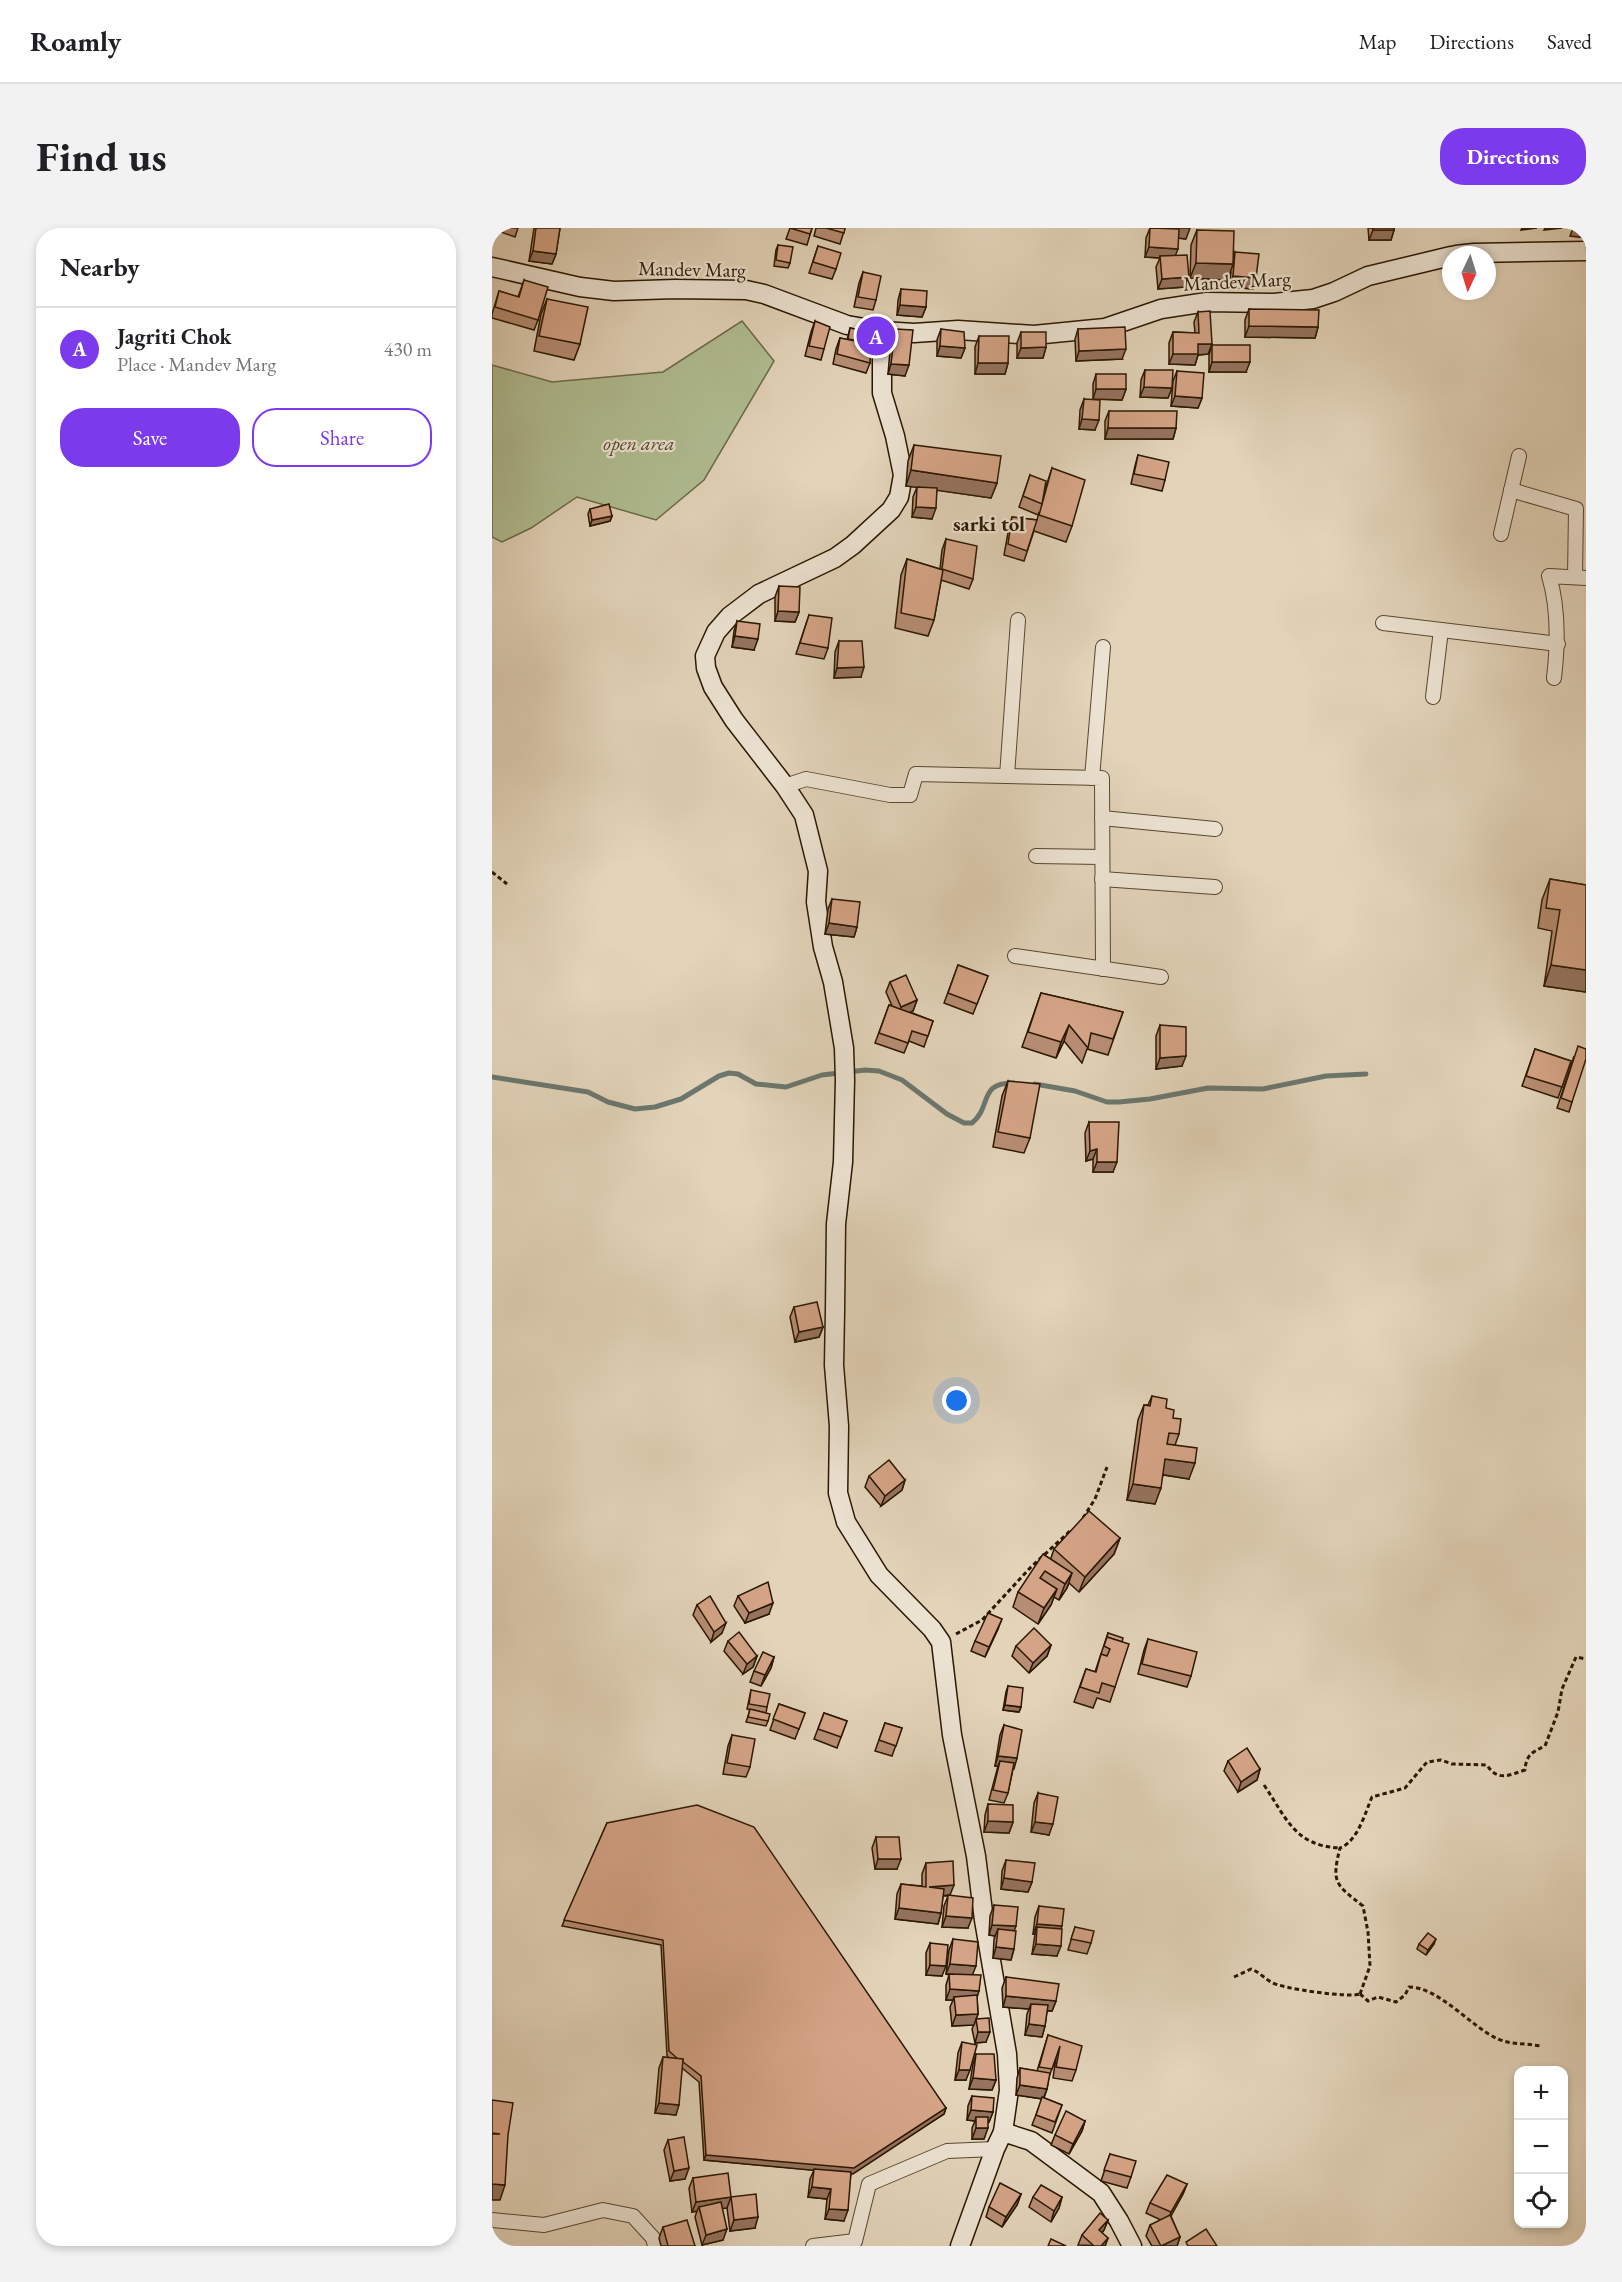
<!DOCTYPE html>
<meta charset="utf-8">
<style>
body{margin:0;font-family:"EB Garamond",serif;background:#f2f2f2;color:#202124}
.controls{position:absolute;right:18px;bottom:18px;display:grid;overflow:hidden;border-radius:12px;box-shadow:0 3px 9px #0003}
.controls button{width:54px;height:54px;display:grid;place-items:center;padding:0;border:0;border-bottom:2px solid #e0e0e0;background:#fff;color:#202124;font:30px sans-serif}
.compass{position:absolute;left:950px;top:18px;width:54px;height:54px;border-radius:50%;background:#fff;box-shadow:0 3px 9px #0003;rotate:184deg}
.you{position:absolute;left:465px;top:1173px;width:21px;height:21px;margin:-15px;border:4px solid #fff;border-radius:50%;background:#1a73e8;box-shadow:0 0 0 9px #1a73e833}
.badge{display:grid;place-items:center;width:39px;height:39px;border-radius:50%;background:#7c3aed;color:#fff;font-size:20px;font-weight:700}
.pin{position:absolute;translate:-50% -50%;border:3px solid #fff;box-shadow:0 2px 6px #0006}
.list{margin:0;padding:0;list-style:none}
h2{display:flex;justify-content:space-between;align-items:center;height:78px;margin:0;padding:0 24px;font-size:26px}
h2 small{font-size:20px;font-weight:400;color:#757577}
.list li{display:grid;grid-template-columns:39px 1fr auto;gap:18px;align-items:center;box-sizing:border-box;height:84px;padding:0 24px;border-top:2px solid #e0e0e0}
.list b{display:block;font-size:22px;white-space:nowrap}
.list p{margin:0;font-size:20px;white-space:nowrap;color:#757577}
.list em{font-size:20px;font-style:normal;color:#757577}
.actions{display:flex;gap:12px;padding:18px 24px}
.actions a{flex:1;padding:14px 0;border:2px solid #7c3aed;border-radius:24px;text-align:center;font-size:21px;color:#7c3aed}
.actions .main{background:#7c3aed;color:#fff}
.icon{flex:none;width:33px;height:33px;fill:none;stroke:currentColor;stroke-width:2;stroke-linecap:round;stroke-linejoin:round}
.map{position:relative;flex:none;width:1094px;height:2018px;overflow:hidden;border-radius:24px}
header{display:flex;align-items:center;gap:36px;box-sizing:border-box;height:84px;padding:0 30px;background:#fff;border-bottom:2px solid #e0e0e0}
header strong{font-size:28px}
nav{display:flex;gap:33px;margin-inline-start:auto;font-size:21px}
.intro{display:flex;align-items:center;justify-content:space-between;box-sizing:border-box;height:144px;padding:0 36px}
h1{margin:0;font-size:42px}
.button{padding:15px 27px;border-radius:24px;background:#7c3aed;color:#fff;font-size:21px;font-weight:700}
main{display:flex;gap:36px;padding:0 36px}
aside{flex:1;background:#fff;border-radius:24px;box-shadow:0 3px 9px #0003}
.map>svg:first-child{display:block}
.green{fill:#b0bd92;stroke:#6e6a4a;stroke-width:1.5}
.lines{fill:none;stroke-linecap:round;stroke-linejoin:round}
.stream{stroke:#6b776f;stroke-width:5}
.street-casing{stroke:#594730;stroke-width:16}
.secondary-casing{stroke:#2b1802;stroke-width:21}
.path{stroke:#2b1802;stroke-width:3;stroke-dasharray:4.5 3;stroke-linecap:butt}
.street{stroke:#ece2d2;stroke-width:14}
.secondary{stroke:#ece2d2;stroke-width:18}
.wall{fill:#b78d74;stroke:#2b1802;stroke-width:1.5}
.shaded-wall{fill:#95735e;stroke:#2b1802;stroke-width:1.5}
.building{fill:#d5a487;stroke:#2b1802;stroke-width:1.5}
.labels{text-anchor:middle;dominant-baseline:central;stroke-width:4.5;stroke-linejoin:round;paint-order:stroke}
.street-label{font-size:20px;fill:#2b1802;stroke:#ece2d2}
.park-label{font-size:20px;font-style:italic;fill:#534a2d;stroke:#ece2d2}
.neighbourhood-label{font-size:21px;font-weight:bold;fill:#2b1802;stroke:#ece2d2}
</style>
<header>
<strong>Roamly</strong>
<nav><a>Map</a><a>Directions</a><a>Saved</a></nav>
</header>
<div class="intro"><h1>Find us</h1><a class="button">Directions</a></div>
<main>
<aside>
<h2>Nearby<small></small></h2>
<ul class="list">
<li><span class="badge">A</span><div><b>Jagriti Chok</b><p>Place · Mandev Marg</p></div><em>430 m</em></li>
</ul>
<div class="actions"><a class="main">Save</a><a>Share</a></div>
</aside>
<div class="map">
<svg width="1094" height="2018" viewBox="0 0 1094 2018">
<rect width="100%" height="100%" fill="#e2d3b9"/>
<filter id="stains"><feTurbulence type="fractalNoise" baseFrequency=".00333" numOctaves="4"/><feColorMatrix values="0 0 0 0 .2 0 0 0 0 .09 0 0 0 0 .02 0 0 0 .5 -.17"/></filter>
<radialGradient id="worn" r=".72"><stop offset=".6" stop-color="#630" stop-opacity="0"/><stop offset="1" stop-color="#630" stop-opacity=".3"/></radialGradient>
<!-- green -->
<path class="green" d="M250,93L282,133L212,252L164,292L85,269L39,300L10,314L0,309V137L60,154L171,144Z"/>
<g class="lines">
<!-- stream -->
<g class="stream">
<path d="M0,849L96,864L116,874L143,881L163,879L189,871L227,848L237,845L246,846L264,856L294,859L330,847L373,842L387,843L410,852L455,886L472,895H480C500,879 486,854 522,855"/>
<path d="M543,856L583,863L615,874H627L658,871L716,860L771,861L834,848L874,846"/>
</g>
<!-- street casing -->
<g class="street-casing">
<g id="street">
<path d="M1019,262L1084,281L1083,349"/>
<path d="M1009,306L1027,228"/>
<path d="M891,395L1066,416"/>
<path d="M1062,450C1066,416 1067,381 1057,348L1094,350"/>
<path d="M941,469L949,402"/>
<path d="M515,548L526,392"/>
<path d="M600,550L611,419"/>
<path d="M293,558L314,551L398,567H418L424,546L610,550L611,741"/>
<path d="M610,590L723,601"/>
<path d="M544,628L610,629"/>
<path d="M610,651L723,659"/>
<path d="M523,728L669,749"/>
<path d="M0,1992L52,1997L111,1982L141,1988L161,2010L163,2018"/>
<path d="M321,2018L363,2013L377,1956L455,1923L503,1921"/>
</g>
</g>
<!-- secondary casing -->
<g class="secondary-casing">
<g id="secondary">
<path d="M964,27L982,25L1094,23"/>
<path d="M0,39L88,59L122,63L183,61L254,62L272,66L355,97L390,103L422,105L466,102L542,107L613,100L669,81L715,74L782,75L821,71L842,64L876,48L959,28"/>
<path d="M390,103V165L403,208L411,247L407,269L399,282L361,317L343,330L267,366L238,388L224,404L213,428L214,440L221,459L242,492L293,558L312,587L326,643L324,674L331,719L341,754L352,820L353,852L351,934L344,996L343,1083L342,1137L347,1198L346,1265L354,1294L387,1347L440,1401L449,1414L460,1507L484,1628L492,1692L515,1826L517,1862L511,1904"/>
<path d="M468,2018L503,1921L511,1904L539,1913L609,1965L627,1993L640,2018"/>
</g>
</g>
<!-- path -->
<g class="path">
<path d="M0,644L15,656"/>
<path d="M591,1290L603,1271L615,1239"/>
<path d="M464,1406L490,1392L539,1339L578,1303"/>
<path d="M772,1557C794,1589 802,1618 848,1620"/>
<path d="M742,1749L759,1741C767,1744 772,1750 779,1754C790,1761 858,1770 868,1766"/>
<path d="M868,1766L878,1738L876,1704L871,1678C844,1657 839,1655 848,1620C866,1613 873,1585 880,1569L913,1560L935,1534L949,1532L960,1536L995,1537C1006,1554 1017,1547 1033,1542C1034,1527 1040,1524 1053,1518L1066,1484L1070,1461L1084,1429L1094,1431"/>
<path d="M868,1766L876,1773L886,1769L904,1774L913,1767L917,1759C947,1759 979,1799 1006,1811C1020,1817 1033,1815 1048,1818"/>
</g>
<!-- street -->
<use href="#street" class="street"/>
<!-- secondary -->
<use href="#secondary" class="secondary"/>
</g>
<!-- wall -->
<g class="wall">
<path d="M0,0H26L23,9L0,1Z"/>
<path d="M42,0H68L64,26L60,36L37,33Z"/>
<path d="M298,0H320L315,17L294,11Z"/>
<path d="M324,0H353L348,16L322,8Z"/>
<path d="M658,0L694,11L686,10L683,27L693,59L666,61L664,39L668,30L653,29L654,10Z"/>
<path d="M876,0H902V2L899,12H877Z"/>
<path d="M705,2L742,29L743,24L761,61L737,59L739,44L736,52L698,50L699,17Z"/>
<path d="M286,17L298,35L296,40L282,38L284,22Z"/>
<path d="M326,18L344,41L340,51L317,45Z"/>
<path d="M371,44L384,72L381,82L362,79L367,55Z"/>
<path d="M32,52L46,92L42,102L0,90V86L7,63L26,69Z"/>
<path d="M409,61L434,79L430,89L405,87L406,72Z"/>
<path d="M55,71L88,116L82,132L42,123L49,86Z"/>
<path d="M757,81L826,99L823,110L753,109V92Z"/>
<path d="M706,84L716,126L706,127L703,137L677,136V115L681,104L703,105L702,94Z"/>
<path d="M323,93L332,121L329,132L313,128L319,104Z"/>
<path d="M358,100L374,103L371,115L378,135L374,145L341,136L344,121L348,110L355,112Z"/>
<path d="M403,101L413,148L396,146L399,111Z"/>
<path d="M449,101L473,120L469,130L445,128V112Z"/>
<path d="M586,101L630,131L584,133L583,111Z"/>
<path d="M529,104L554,119L551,130H525V115Z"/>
<path d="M487,108L516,135L513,146H483V119Z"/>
<path d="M720,117L754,144H717V127Z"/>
<path d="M653,142L680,160L676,170L648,169L649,152Z"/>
<path d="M685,143L710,170L706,180L679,178L681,153Z"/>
<path d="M604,146L634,161L630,172L601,171V156Z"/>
<path d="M592,171L603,202L587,201L588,182Z"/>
<path d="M617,183L684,200L681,211H613V193Z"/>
<path d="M422,217L505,255L499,270L445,262L440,291L420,289L421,269L425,259L414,258L416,233Z"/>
<path d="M646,227L673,252L670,263L639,256L643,238Z"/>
<path d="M560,240L580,298L574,314L542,303L532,333L512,327L517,299L520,289L545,292L547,284L546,287L527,279L538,247L551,267Z"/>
<path d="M98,281L120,288L118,293L98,298L96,286Z"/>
<path d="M454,311L481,351L477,361L449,352L442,392L436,408L403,400L409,347L415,331L448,341L450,322Z"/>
<path d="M287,358L307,384L303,394L283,393V369Z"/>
<path d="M317,387L336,420L332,431L304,426Z"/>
<path d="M245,393L262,422L240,419L242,403Z"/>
<path d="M347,413L369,449L342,450L343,424Z"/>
<path d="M1058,651L1094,657V764L1052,758L1060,703L1046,700L1050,672Z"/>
<path d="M340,671L365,699L362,709L333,706L336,681Z"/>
<path d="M466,737L496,748L481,786L452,775Z"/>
<path d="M398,754L425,772L421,783L418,784L441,793L432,819L417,813L412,825L383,815L397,777L400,778L394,764Z"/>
<path d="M549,765L631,784L616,827L595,821L590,835L572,813L564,830L530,819Z"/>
<path d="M668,797L690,838L664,841V808Z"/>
<path d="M1043,821L1079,833L1066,870L1030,858Z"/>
<path d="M1082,828L1080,874L1077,884L1065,880Z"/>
<path d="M516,853L538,910L532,925L501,919L510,868Z"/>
<path d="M597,894L621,944H601V931L594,933L593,905Z"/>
<path d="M302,1079L331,1099L327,1109L303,1114L298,1089Z"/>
<path d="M660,1168L674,1180L681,1190L687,1206L683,1217L697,1251L671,1247L663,1276L635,1272L646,1192L652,1177H656Z"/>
<path d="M377,1248L413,1252L410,1262L389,1278L373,1259Z"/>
<path d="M628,1310L622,1326L587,1364L577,1355L575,1360L567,1372L562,1369L559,1377L546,1396L521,1379L526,1364L559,1330L562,1321Z"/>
<path d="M246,1368L277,1386L253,1395L242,1378Z"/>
<path d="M205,1377L230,1405L219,1414L201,1387Z"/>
<path d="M506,1401L493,1429L479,1423L483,1413Z"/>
<path d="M616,1405L630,1414L623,1459L618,1474L605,1470L601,1480L582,1474L594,1441L603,1444Z"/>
<path d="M656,1411L699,1448L695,1459L646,1446L652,1422Z"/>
<path d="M236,1413L265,1428L261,1439L251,1446L232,1423Z"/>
<path d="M559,1417L555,1428L537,1445L520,1428L524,1418Z"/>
<path d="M282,1429L279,1440L269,1458L258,1454L262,1443Z"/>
<path d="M516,1458L529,1479L527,1484L511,1482L514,1464Z"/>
<path d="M259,1462L275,1479L274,1485L261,1482L276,1493L274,1498L254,1494L258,1482L255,1481Z"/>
<path d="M287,1476L313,1485L303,1511L278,1502Z"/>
<path d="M332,1485L355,1493L345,1520L322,1511Z"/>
<path d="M393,1495L410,1500L400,1528L383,1523Z"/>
<path d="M512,1497L525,1530L521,1541L516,1565L512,1575L497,1572L506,1538H503L508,1507Z"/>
<path d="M240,1507L258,1539L254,1549L231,1546L236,1518Z"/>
<path d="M736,1533L768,1541L765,1552L746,1564L732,1543Z"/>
<path d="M546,1565L557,1607L539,1604L542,1575Z"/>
<path d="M496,1576L521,1594L517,1605L492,1604L493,1587Z"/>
<path d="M115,1595L454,1880L452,1886L359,1945L352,1993L333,1991L335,1971L316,1969L318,1951L322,1942L212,1932L207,1854L190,1840L184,1887L163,1885L167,1840L171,1829L177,1830L175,1828L169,1717L70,1698Z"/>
<path d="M384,1609L405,1641H383L380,1620Z"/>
<path d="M514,1632L540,1654L536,1664L509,1661L510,1643Z"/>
<path d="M434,1635L458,1667L476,1700L450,1699L452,1678L456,1668H451L449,1685L446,1696L403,1691L405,1666L409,1656L430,1658V1646Z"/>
<path d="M502,1677L522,1703V1721L519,1732L501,1730L502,1711L503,1708L497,1707L498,1688Z"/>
<path d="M547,1678L569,1701L565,1728L540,1726L543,1706H541L543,1689Z"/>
<path d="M583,1699L599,1715L595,1726L576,1722Z"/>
<path d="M461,1711L481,1747L485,1770L486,1786L482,1797L460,1798L458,1779L461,1772H454V1757L457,1747L454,1746L457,1722Z"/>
<path d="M438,1715L450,1748L434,1747V1725Z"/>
<path d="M927,1716H942L934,1727L925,1721Z"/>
<path d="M514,1749L564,1773L560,1783H555L553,1798L550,1809L533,1807L535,1786L537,1781L511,1779L510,1760Z"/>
<path d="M484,1791L494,1814L483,1815L480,1801Z"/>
<path d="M556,1807L584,1842L580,1853L561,1850L564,1830L557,1849L555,1861L552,1870L570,1877L560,1905L540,1897L550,1871L524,1867L525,1850L528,1840L545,1843Z"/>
<path d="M470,1814L474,1852H463L466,1825Z"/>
<path d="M484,1826L504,1852L500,1862L477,1861L481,1836Z"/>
<path d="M480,1868L501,1884L497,1894H496L492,1911H480V1900L483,1893L475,1892L476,1878Z"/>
<path d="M593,1893L590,1903L577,1926L559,1917L563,1907Z"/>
<path d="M176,1912L193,1951L178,1953L172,1922Z"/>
<path d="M618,1926L639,1949L635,1960L609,1953Z"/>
<path d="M201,1950L239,1969L263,2000L238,2003L235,1980H230L231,2012L210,2017L203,1989L205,1983L200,1984L197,1960Z"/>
<path d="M695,1956L691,1966L679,1988L688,2009L685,2018H660L654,2008L658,1997L669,1992L654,1985L658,1975Z"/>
<path d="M529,1966L525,1977L510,1999L494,1989L497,1979Z"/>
<path d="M541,1969H570L567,1980L559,1994L537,1979Z"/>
<path d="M616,1992L612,2002L610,2005L616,2010L613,2018L586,2017L590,2007Z"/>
<path d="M171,1999L203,2018H169L167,2010Z"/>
</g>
<!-- shaded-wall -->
<g class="shaded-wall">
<path d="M669,0H698L694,11L666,8Z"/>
<path d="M1030,0H1045L1029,2Z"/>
<path d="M1053,0H1070L1052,2Z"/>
<path d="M1081,0H1094V10L1078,8Z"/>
<path d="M881,2H902L899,12H877Z"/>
<path d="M657,19L686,21L682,31L668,28V30L653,29Z"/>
<path d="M41,23L64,26L60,36L37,33Z"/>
<path d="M704,35L741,36L736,52L698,50Z"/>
<path d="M741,48L764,50L761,61L737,59Z"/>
<path d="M697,49L693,59L666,61L670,51Z"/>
<path d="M408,77L434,79L430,89L405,87Z"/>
<path d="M757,98L826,99L823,110L753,109Z"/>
<path d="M706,116H720L716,126L706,127L703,137L677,136L681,126Z"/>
<path d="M448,118L473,120L469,130L445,128Z"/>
<path d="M554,119L551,130H525L529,120Z"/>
<path d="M634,121L630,131L584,133L587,123Z"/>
<path d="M720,134H758L754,144H717Z"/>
<path d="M486,135H516L513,146H483Z"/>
<path d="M399,136L417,137L413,148L396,146Z"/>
<path d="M652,159L680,160L676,170L648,169Z"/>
<path d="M604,161H634L630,172L601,171Z"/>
<path d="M683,168L710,170L706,180L679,178Z"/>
<path d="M590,191L607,192L603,202L587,201Z"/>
<path d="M616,200H684L681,211H613Z"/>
<path d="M419,242L505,255L499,270L414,258Z"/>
<path d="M424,279L444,280L440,291L420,289Z"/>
<path d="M120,288L118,293L98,298L100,292Z"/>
<path d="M286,383L307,384L303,394L283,393Z"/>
<path d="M243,408L266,411L262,422L240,419Z"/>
<path d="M372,439L369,449L342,450L345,440Z"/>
<path d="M337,695L365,699L362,709L333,706Z"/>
<path d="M1059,737L1094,742V764L1052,758Z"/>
<path d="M425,772L421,783L405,790L409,779Z"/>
<path d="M577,797L572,813L564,830L569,814Z"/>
<path d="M694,828L690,838L664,841L668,830Z"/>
<path d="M605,921L601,931L594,933L598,923Z"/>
<path d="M605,934H625L621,944H601Z"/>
<path d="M331,1099L327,1109L303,1114L307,1104Z"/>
<path d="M673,1231L703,1235L697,1251L667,1246Z"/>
<path d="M413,1252L410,1262L389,1278L393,1268Z"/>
<path d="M641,1256L669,1260L663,1276L635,1272Z"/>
<path d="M628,1310L622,1326L587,1364L593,1349Z"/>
<path d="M580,1345L575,1360L567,1372L573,1356Z"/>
<path d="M565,1361L559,1377L546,1396L552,1380Z"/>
<path d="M281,1375L277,1386L253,1395L257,1385Z"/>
<path d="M510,1391L506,1401L493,1429L497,1419Z"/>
<path d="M234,1395L230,1405L219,1414L222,1404Z"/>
<path d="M559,1417L555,1428L537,1445L541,1435Z"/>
<path d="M265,1428L261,1439L251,1446L255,1436Z"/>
<path d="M282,1429L279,1440L269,1458L273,1447Z"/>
<path d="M513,1477L529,1479L527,1484L511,1482Z"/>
<path d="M506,1528L525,1530L522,1541L506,1539L508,1533L506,1538H503Z"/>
<path d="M768,1541L765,1552L746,1564L749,1554Z"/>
<path d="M496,1593L521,1594L517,1605L492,1604Z"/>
<path d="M543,1594L561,1596L557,1607L539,1604Z"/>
<path d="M386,1631H409L405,1641H383Z"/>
<path d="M512,1650L540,1654L536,1664L509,1661Z"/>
<path d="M462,1657L458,1667L433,1669L437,1659Z"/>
<path d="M407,1680L449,1685L446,1696L403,1691Z"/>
<path d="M454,1688L480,1690L476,1700L450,1699Z"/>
<path d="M545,1696L570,1698L566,1708L545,1699L543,1706H541Z"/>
<path d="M500,1697L524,1698L520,1709L506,1701L503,1708L497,1707Z"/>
<path d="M944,1711L942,1716L934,1727L936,1722Z"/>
<path d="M544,1716L569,1718L565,1728L540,1726Z"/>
<path d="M504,1719L522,1721L519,1732L501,1730Z"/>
<path d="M458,1736L484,1738L480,1748L454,1746Z"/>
<path d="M438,1737L454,1738L450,1748L434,1747Z"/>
<path d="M458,1761L487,1763L484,1773L462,1769L461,1772H454Z"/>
<path d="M514,1768L564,1773L560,1783L538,1781L539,1776L537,1781L511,1779Z"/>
<path d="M486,1786L482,1797L460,1798L464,1787Z"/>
<path d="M537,1796L553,1798L550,1809L533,1807Z"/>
<path d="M486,1804H498L494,1814L483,1815Z"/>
<path d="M467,1842H478L474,1852H463Z"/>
<path d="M481,1850L504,1852L500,1862L477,1861Z"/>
<path d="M528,1857L555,1861L551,1871L524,1867Z"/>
<path d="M167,1875L187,1877L184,1887L163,1885Z"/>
<path d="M454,1880L452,1886L361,1946L212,1932L214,1927Z"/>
<path d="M479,1882L501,1884L497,1894L484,1893V1889L483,1893L475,1892Z"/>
<path d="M593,1893L590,1903L577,1926L581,1916Z"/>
<path d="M484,1900H496L492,1911H480Z"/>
<path d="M197,1940L193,1951L178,1953L182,1943Z"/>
<path d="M0,1956L13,1957L8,1972H0Z"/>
<path d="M695,1956L691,1966L675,1995L679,1984Z"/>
<path d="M320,1959L339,1961L335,1971L316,1969Z"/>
<path d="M529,1966L525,1977L510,1999L514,1989Z"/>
<path d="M239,1969L235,1980L208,1983L207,1979L205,1983L200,1984L204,1974Z"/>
<path d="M570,1969L567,1980L559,1994L562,1983Z"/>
<path d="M337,1981L356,1982L352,1993L333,1991Z"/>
<path d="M266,1989L263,2000L238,2003L242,1992Z"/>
<path d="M616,1992L612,2002L603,2012L607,2002Z"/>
<path d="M235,2001L231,2012L210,2017L214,2007Z"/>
<path d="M688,2009L685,2018H669Z"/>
<path d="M616,2010L613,2018H609Z"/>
</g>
<!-- building -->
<g class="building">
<path d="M44,0H68L64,26L41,23Z"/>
<path d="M298,0H320L318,6Z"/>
<path d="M334,0H353L352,5Z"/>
<path d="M658,0L687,1L686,21L657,19Z"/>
<rect x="881" y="0" width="21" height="2"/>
<path d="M705,2L742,3L741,36L704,35Z"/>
<path d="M286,17L301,19L298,35L284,32Z"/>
<path d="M326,18L349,25L344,41L321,34Z"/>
<path d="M743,24L767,26L764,50L741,48Z"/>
<path d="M695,27L697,49L670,51L668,28Z"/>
<path d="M371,44L389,48L384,72L366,69Z"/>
<path d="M32,52L56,59L46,92L3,79L7,63L27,69Z"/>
<path d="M409,61L435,63L434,79L408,77Z"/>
<path d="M55,71L96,79L88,116L47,108Z"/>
<path d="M757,81L827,82L826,99L757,98Z"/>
<path d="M718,83L720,116H706V126H681V104L707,105L706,84Z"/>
<path d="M323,93L338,99L332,121L317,118Z"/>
<path d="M633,99L634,121L587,123L586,101Z"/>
<path d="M358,100L374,103L372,114L356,111Z"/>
<path d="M403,101L421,102L417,137L399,136Z"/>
<path d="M449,101L472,104L473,120L448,118Z"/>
<path d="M529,104H554V119L529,120Z"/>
<path d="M487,108H517L516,135H486Z"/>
<path d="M348,110L379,116L378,135L345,126Z"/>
<rect x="720" y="117" width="38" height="17"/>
<path d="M653,142H681L680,160L652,159Z"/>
<path d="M685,143L712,145L710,170L683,168Z"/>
<rect x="604" y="146" width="30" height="15"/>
<path d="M592,171L608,172L607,192L590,191Z"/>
<path d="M617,183H685L684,200H616Z"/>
<path d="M422,217L509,228L505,255L419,242Z"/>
<path d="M646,227L677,234L673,252L642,246Z"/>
<path d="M560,240L593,252L580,298L547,287Z"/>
<path d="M538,247L554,253L550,276L531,268Z"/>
<path d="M425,259L445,260L444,280L424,279Z"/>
<path d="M117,276L120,288L100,292L98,281Z"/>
<path d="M520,289L545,292L535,323L516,316Z"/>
<path d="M454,311L485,318L481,351L450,341Z"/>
<path d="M415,331L451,342L442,392L409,385Z"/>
<path d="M287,358L308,359L307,384L286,383Z"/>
<path d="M317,387L340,390L336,420L308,415Z"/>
<path d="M245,393L268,396L266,411L243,408Z"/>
<path d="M347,413H370L372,439L345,440Z"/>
<path d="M1058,651L1094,657V742L1059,737L1068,682L1054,680Z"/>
<path d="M340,671L368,674L365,699L337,695Z"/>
<path d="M466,737L496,748L485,776L456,765Z"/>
<path d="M414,747L425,772L409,779L398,754Z"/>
<path d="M549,765L631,784L621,811L599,805L596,820L577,797L569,814L536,804Z"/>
<path d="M397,777L441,793L436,808L420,803L416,815L387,805Z"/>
<path d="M668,797L694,799V828L668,830Z"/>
<path d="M1086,818L1094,821V831L1080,874L1069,870Z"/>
<path d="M1043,821L1079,833L1070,859L1034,848Z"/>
<path d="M516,853L548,856L538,910L506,904Z"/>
<path d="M597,894H627L625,934H605V921L598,923Z"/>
<path d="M325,1074L331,1099L307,1104L302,1079Z"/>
<path d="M660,1168L675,1171L674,1180L682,1182L681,1190L689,1191L687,1206L677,1205L675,1216L705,1220L703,1235L673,1231L669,1260L641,1256L652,1177L658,1178Z"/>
<path d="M397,1232L413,1252L393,1268L377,1248Z"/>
<path d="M597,1283L628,1310L593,1349L562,1321Z"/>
<path d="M551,1326L580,1345L573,1356L553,1343L548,1350L565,1361L552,1380L526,1364Z"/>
<path d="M276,1354L281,1375L257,1385L246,1368Z"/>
<path d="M218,1368L234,1395L222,1404L205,1377Z"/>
<path d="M496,1385L510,1391L497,1419L483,1413Z"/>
<path d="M542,1400L559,1417L541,1435L524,1418Z"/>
<path d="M247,1404L265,1428L255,1436L236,1413Z"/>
<path d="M616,1405L631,1410L630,1414L615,1409Z"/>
<path d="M615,1409L637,1416L623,1459L610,1455L607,1465L588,1459L594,1441L604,1444L609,1426L615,1428L618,1421L612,1418Z"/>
<path d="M656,1411L705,1424L699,1448L650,1436Z"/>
<path d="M271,1424L282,1429L273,1447L262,1443Z"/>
<path d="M516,1458L531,1460L529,1479L513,1477Z"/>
<path d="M259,1462L278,1466L275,1479L257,1476Z"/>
<path d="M287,1476L313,1485L307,1501L281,1491Z"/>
<path d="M258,1481L278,1486L276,1493L256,1489Z"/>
<path d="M332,1485L355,1493L349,1509L326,1501Z"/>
<path d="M393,1495L410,1500L404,1518L387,1512Z"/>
<path d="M512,1497L530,1502L525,1530L506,1528Z"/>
<path d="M240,1507L263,1511L258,1539L235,1535Z"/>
<path d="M755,1520L768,1541L749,1554L736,1533Z"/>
<path d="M508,1533L522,1535L516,1565L501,1562Z"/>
<path d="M546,1565L566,1569L561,1596L543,1594Z"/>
<path d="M496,1576L521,1577V1594L496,1593Z"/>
<path d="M205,1577L262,1599L454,1880L362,1940L214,1927L209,1848L191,1834V1831H186L177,1823L171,1712L72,1692L115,1595Z"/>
<path d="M384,1609H407L409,1631H386Z"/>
<path d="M514,1632L543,1635L540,1654L512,1650Z"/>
<path d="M461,1633L462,1657L437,1659L452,1661L449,1685L407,1680L409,1656L434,1659V1635Z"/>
<path d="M456,1667L481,1670L480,1690L454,1688Z"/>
<path d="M502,1677L526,1679L524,1698L500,1697Z"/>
<path d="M547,1678L572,1681L570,1698L545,1696Z"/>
<path d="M545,1699L570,1701L569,1718L544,1716Z"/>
<path d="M583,1699L602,1703L599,1715L579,1711Z"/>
<path d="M506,1701L524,1703L522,1721L504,1719Z"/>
<path d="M936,1705L944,1711L936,1722L927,1716Z"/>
<path d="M461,1711L486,1714L484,1738L458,1736Z"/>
<path d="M438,1715L456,1717L454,1738L438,1737Z"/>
<path d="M457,1746L489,1747L487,1763L458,1761Z"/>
<path d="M514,1749L567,1756L564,1773L514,1768Z"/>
<path d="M485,1767L486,1786L464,1787L462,1769Z"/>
<path d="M539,1776L556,1777L553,1798L537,1796Z"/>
<path d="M497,1790L498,1804H486L484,1791Z"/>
<path d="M556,1807L590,1818L584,1842L564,1839L568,1818L560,1841L547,1839Z"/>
<path d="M470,1814L485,1817L478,1842H467Z"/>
<path d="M484,1826H502L504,1852L481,1850Z"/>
<path d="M171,1829L191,1831L187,1877L167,1875Z"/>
<path d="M528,1840L558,1845L555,1861L528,1857Z"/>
<path d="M480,1868L502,1870L501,1884L479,1882Z"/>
<path d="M550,1869L570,1877L563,1894L544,1887Z"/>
<path d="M0,1872L21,1875L16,1907L13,1957L0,1956V1906H8L0,1905Z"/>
<path d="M574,1883L593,1893L581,1916L563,1907Z"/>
<rect x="484" y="1889" width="12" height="11"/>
<path d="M192,1909L197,1940L182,1943L176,1912Z"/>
<path d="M618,1926L644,1933L639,1949L612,1942Z"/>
<path d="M322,1941L359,1944L356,1982L337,1981L339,1961L320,1959Z"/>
<path d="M236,1945L239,1969L264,1966L266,1989L242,1992L239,1969L204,1974L201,1950Z"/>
<path d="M675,1947L695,1956L679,1984L658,1975Z"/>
<path d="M508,1955L529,1966L514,1989L497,1979Z"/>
<path d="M549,1957L570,1969L562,1983L541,1969Z"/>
<path d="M229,1974L235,2001L214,2007L207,1979Z"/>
<path d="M608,1985L616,1992L607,2002L616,2010L609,2018H602L590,2007Z"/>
<path d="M678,1987L688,2009L669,2018L658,1997Z"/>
<path d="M195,1992L203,2018H176L171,1999Z"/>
<path d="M714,2001L725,2018H696L694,2014Z"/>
<path d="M559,2011L574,2018H556Z"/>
</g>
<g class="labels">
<!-- street labels -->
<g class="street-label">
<text transform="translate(200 41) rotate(1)">Mandev Marg</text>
<text transform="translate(745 53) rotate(-3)">Mandev Marg</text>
</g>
<!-- park labels -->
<g class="park-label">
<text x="147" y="215">open area</text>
</g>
<!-- neighbourhood labels -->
<g class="neighbourhood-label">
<text x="497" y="295">sarki tol</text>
</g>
</g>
<rect width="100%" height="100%" filter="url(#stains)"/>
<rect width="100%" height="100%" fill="url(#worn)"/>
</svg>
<div class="controls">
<button>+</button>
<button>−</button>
<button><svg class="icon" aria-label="locate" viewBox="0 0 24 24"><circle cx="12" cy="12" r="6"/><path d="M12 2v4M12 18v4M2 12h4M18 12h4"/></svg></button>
</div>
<svg class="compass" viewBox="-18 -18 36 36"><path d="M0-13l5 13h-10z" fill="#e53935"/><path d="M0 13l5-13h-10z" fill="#757577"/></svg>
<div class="you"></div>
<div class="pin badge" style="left:384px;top:108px">A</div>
</div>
</main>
